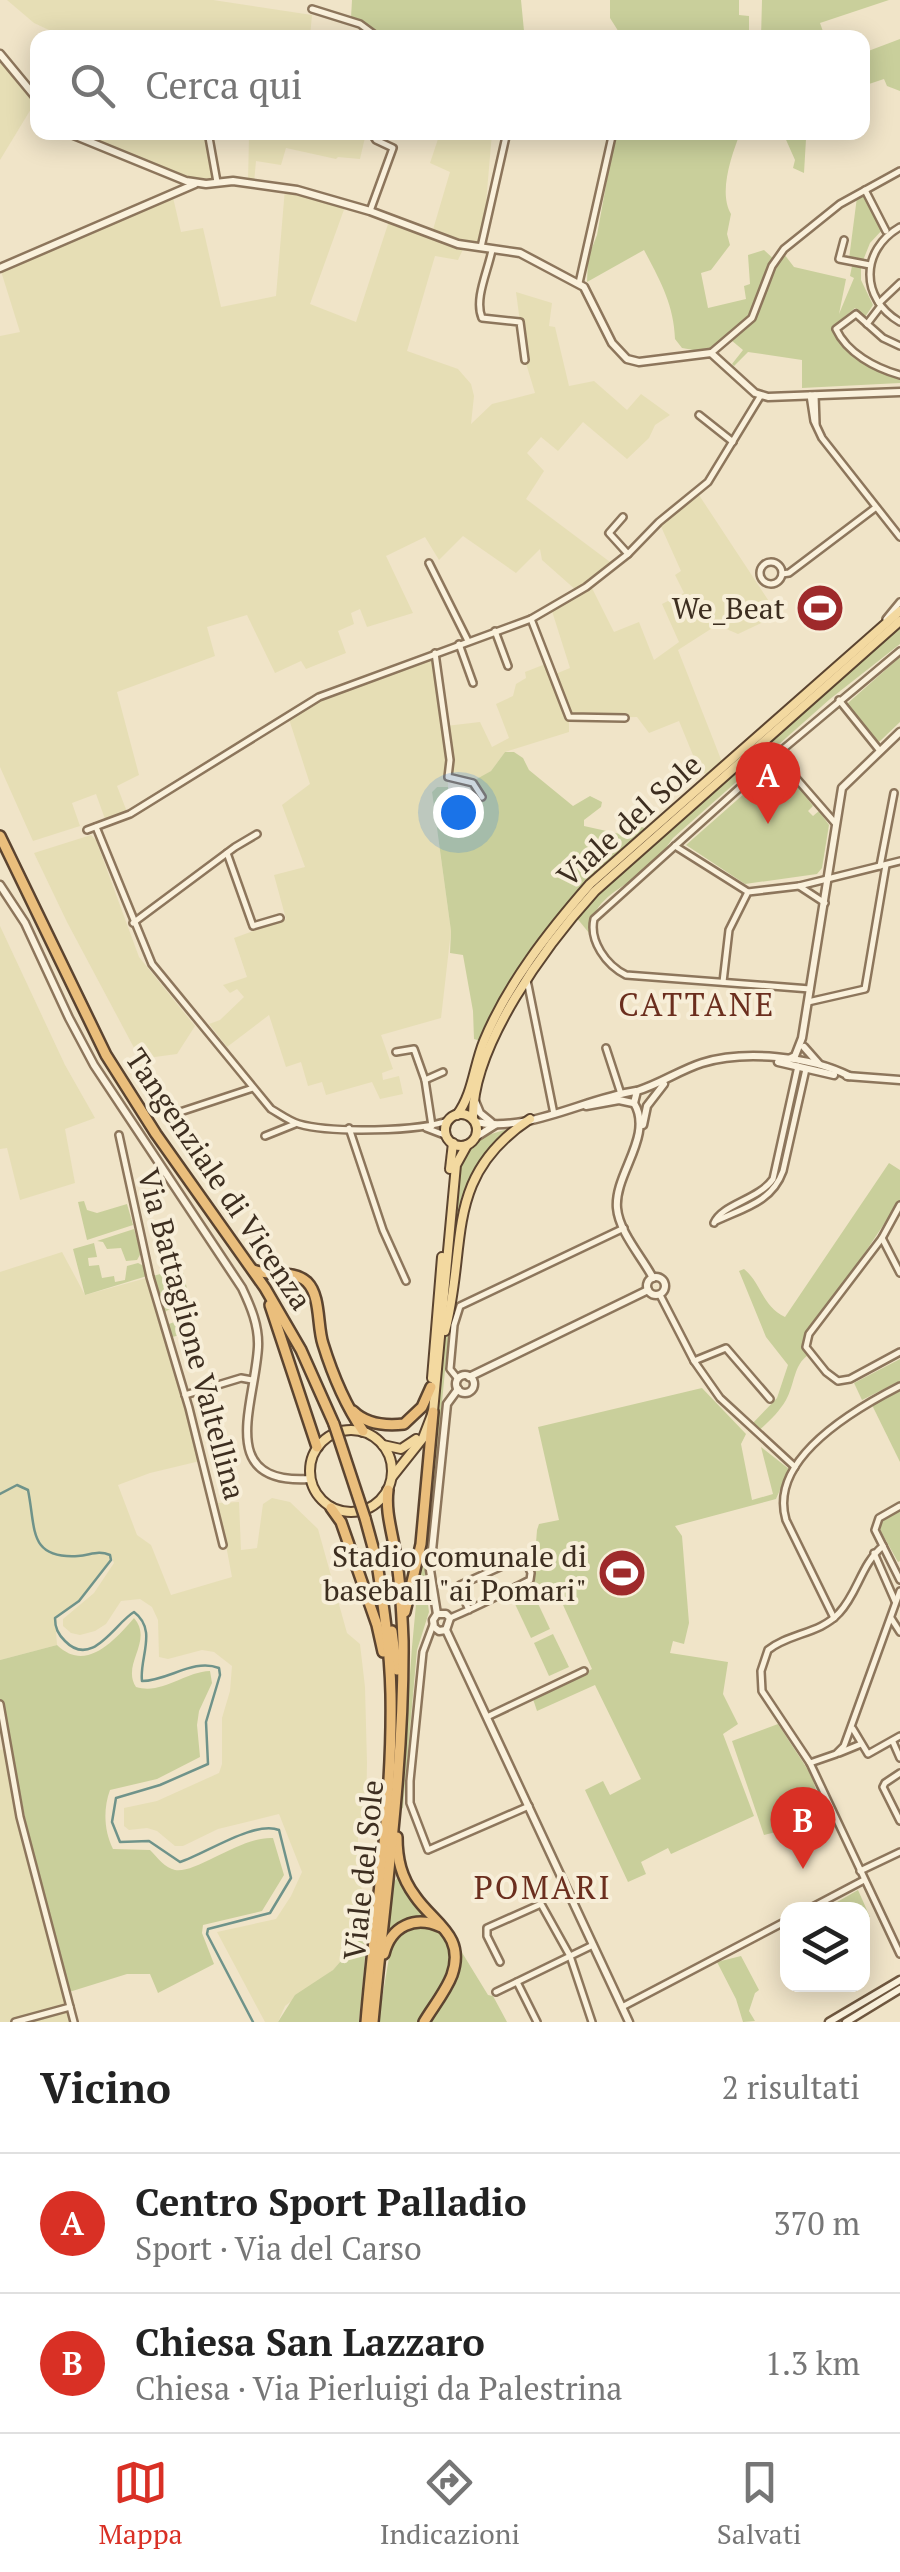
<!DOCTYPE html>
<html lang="it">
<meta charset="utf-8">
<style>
body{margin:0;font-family:"PT Serif",serif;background:#f2f2f2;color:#222}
.controls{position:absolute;right:30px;bottom:30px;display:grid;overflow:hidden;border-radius:20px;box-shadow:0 5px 25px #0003}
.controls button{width:90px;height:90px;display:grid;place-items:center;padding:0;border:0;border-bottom:2px solid #e0e0e0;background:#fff;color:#222;font:50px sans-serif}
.you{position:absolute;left:458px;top:812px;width:35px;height:35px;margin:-25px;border:8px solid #fff;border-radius:50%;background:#1a73e8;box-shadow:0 0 0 15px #1a73e833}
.badge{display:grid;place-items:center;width:65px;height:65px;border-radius:50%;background:#d93025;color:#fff;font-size:32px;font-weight:700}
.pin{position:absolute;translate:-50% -82px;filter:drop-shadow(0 2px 5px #0008)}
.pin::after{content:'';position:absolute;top:52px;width:35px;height:30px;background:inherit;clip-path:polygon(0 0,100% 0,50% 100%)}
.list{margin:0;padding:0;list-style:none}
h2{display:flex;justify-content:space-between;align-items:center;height:130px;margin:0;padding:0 40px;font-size:42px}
h2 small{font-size:32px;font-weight:400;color:#767676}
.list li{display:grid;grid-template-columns:65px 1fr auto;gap:30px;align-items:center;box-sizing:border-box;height:140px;padding:0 40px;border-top:2px solid #e0e0e0}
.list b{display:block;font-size:38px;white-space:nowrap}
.list p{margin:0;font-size:32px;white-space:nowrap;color:#767676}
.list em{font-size:32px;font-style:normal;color:#767676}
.icon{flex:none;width:55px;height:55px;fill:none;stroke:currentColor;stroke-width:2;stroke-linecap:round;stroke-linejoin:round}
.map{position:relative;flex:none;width:900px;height:2022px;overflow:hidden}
.search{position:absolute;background:#fff;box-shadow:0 5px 25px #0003;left:30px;right:30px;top:30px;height:110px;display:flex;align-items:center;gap:25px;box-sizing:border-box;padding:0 35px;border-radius:20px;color:#767676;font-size:38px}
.sheet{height:410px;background:#fff}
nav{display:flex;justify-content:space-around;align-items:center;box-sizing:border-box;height:140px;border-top:2px solid #e0e0e0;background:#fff;font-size:28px;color:#767676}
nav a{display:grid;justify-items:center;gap:5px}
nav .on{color:#d93025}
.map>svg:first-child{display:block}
.farmland{fill:#e6deb5}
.green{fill:#c9cf9b}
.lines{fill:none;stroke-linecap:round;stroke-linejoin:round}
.stream{stroke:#6f938a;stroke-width:2.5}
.minor-casing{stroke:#8d765c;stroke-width:10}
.tertiary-casing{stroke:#8d765c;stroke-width:11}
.secondary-casing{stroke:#6f573f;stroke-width:11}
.primary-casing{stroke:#5b4430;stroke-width:12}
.trunk-casing{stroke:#5b4430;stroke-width:14}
.minor{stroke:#faf1dc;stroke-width:5}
.tertiary{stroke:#faf1dc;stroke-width:6}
.secondary{stroke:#faf1dc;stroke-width:6}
.primary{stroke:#f3d9a0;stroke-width:8}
.trunk{stroke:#eabe7c;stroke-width:9}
.trunk-bridge-casing{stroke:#5b4430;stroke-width:14;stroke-linecap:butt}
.trunk-bridge{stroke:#eabe7c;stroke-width:9}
.labels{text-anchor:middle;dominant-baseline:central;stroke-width:8;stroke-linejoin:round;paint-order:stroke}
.poi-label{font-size:30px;fill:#3d2e20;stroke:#f7eed8;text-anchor:end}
.street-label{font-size:30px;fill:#3d2e20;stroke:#f7eed8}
.neighbourhood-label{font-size:32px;letter-spacing:2.5px;fill:#6b2e1e;stroke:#f7eed8}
</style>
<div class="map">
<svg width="900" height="2022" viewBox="0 0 900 2022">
<rect width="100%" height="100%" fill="#f0e4c8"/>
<!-- farmland -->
<g class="farmland">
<path d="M7,0H213L312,15L310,37L66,38L34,23Z"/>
<path d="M0,54L37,99L0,160Z"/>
<path d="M66,133H366L360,159L338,157L336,159L286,148L281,165L256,161L254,183L248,182L249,136L212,134L210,141L217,182L196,183Z"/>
<path d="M440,133H492L483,238L480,249L465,245L458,260L435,256L407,351L458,369L471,384L474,396L471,424L492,404L535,393L525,360L516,292L552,303L549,326L555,327L569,386L594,381L627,410L641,394L670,415L655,425L649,438L627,459L583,422L558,451L541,437L527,453L544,471L526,499L614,565L590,584L614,632L639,622L654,660L679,642L662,604L684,593L675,575L681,571L659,522L697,492L778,615L738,634L717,625L678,650L724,767L711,778L690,763L695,760L679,721L649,733L637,717L569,718V732L505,752L491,771L473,783L448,777V787H437L432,792L451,931L441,1018L381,1035L393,1069L382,1073L383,1080L399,1076L403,1094L380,1099L372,1082L326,1095L322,1082L308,1086L301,1062L286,1067L269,1015L227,1047L209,1024L220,1020L244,997L237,989L230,993L223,985L247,977L234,938L286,919L274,875L305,867L282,805L310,784L288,716L319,697L435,653L446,726L480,722L492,747L509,738L496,704L513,696L516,684L526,678L525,672L548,663L553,675L570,668L551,608L577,591L542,560L540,549L516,573L463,536L439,560L425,537L386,556L413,613L367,627L360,609L351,613L354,624L338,631L346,653L306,669L301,661L275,673L247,615L207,627L215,656L117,692L139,775L117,786L127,812L105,819L96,794L72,803L80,826L33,841L0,767V336L20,332L0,268L172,193L181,232L203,228L221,307L276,296L285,188L346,204L310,304L356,322L390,218L432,233L450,172L430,163Z"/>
<path d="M91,835L96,840L139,957L195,1026L177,1054L140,1059L67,922L34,853Z"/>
<path d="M0,926L65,1065L95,1118L65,1129L75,1183L20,1200L7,1148L0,1149Z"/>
<path d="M62,1252L85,1295L150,1277L200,1461L150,1473L118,1485L137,1535L151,1545L171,1595L232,1577L218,1503L239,1502L241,1550L257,1548L263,1504L272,1498L290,1502L318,1529L347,1633L360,1644L365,1687L367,1763L366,1813L358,1824V1880L364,1894L361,1938L333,1970L285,2006L278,2022H265L217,1932L276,1919L291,1896L302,1872L279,1814L218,1829L183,1846H175L157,1831L147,1828L129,1830L124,1826V1808L157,1801L219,1773L222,1764V1718L230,1691L232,1666L214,1652L202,1650L168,1659L159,1657L158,1620L152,1607L140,1599L121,1601L106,1624L95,1631L80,1635L71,1633L63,1626V1619L94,1593L114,1563L112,1558L79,1601L55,1618L57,1645L0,1660V1272Z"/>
<path d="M4,1749L16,1820L74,2022H0V1750Z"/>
</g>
<!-- green -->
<g class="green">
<path d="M352,0H521L524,31L502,34V38L382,37L351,18Z"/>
<path d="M610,0H739V15L749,16V37H622L610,18Z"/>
<path d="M762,0H889L820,23L825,37L761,38Z"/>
<path d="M900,39V91L887,86L884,79L863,86V53Z"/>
<path d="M621,132L740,133C732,155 718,192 731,214L727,234L730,245L711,270L701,273L708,308L746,299L744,286L750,284L748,255L764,250L777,262L784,254L794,267L846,279L839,314L854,278L850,276L852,266L861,265V280L873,305L865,317L855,308L832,327C840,355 876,366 900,375V383L802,388V360L748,352L734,366L732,364L743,350L731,340L711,353L682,348L675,339C674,305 660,280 644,250L587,282L588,258L597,235L615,136Z"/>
<path d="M783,133V132L832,133L806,139L804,173L793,168L795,160Z"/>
<path d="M866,193L883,229L870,243L862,263L849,259L857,197Z"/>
<path d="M900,626V644L830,699L673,838C662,853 650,870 633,880C614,891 591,905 589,933L576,917L605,886Z"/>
<path d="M900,657V722L879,742L848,707V703Z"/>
<path d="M505,752H514L523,758L529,770L573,806L590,796L602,802L601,807L584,820V826L620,834L635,824L651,831L590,884L523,970L484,1042L474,1039L473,1011L463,955L450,953L451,931L432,792L437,787H448L452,817H480C480,803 474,794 475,780L491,771Z"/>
<path d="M780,762L813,806L808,811L813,816L819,811L829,825L822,868L817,874L745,884L686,845Z"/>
<path d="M511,1128L489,1151L461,1198L448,1297L462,1153L478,1138Z"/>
<path d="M889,1163L900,1170V1200L846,1281L806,1332L803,1344L808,1355C793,1366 795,1384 786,1400C779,1412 769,1422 758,1431L751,1425L777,1398L788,1365L766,1337L739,1271L744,1269C762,1284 762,1306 785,1317Z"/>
<path d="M84,1201L87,1210L97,1213L127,1204L133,1225L87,1240L78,1202Z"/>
<path d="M134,1229L141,1253L137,1260L126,1261L121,1248L107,1249L103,1242L97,1241Z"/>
<path d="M94,1243L97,1257L88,1258L89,1266L99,1265L102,1278L114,1276L115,1282L125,1280L127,1266L138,1263L144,1266L147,1276L85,1295L73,1249Z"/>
<path d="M182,1268L197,1330L169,1338L166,1325L183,1319L182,1314L188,1312L185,1303L166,1311L164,1316L153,1276Z"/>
<path d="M454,1301L457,1308L452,1321L446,1360L425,1582L429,1612L417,1650L403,1808L400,1810L412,1647L438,1370Z"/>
<path d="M900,1359V1381L862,1400L854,1383Z"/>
<path d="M702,1388L746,1434L741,1444L752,1500L773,1494L761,1447L789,1469L776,1499L675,1526L682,1536L689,1623L684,1644L673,1641L670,1653L728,1662L723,1694L738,1724L723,1734L754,1816L671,1854L668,1848L641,1862L646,1874L628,1882L585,1790L603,1781L610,1795L641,1779L595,1685L537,1711L533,1699L592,1669L559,1596L557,1583L507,1604L503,1598L533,1582L537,1530L539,1524L559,1520L538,1427Z"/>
<path d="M900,1391V1462L872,1405Z"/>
<path d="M900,1510V1561L898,1562L879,1528L881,1520Z"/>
<path d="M534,1595L550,1629L531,1638L515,1604Z"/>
<path d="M134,1618C154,1641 121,1664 136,1687C162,1695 184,1672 210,1671L212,1683L199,1711L197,1725L200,1757L157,1779L110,1790C103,1809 104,1831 113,1849L150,1850C157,1857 165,1868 175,1870C196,1874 241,1836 273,1838L284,1875L262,1911L203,1925L202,1933L214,1964L158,1993L150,1974H127L66,1993L35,1867L9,1737L0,1718V1660L57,1645C86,1673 114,1641 134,1618Z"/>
<path d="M553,1634L569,1667L549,1676L534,1643Z"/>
<path d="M778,1724L812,1776L824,1820L764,1835L732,1741Z"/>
<path d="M397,1878L424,1914L403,1920L391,1930L387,1926L390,1887Z"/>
<path d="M858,1890L870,1917L863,1916L862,1910L825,1909Z"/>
<path d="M423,1926L441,1932C463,1965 436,1993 420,2022H378L391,1946L407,1929Z"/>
<path d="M361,1938L366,1947L359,2022H278L295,1995L333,1970Z"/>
<path d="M458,1946L488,1995L493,1996L507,2022H430L456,1975Z"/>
<path d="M741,1956L759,1990L755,1993L749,2011L755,2021L743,2022L736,1999L717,1962Z"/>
</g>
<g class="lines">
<!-- stream -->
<path class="stream" d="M0,1494L17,1485L28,1490C36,1529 28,1559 78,1556C91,1555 98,1550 110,1555L111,1560L79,1601L55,1618C55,1628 58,1634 65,1641C92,1669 115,1623 134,1612C158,1630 139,1658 142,1681C168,1681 193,1658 219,1668L220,1675L206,1722L208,1764L160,1785L116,1798L112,1822L120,1842L149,1841L180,1862C205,1854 255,1820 279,1830L291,1878L270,1913L208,1929L207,1934L253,2022"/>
<!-- minor casing -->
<g class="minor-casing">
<g id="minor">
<path d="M312,9L360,24L379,38"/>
<path d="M208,132L217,182"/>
<path d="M865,190L886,231"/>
<path d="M370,211L393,148L376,140L371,132"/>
<path d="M900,227C860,250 860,299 900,322"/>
<path d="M844,240L839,259L870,265"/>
<path d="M481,247L507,132"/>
<path d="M492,250C488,271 474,299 482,318L520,322L525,360"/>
<path d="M579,283L613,132"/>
<path d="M879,303L900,283"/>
<path d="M867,324L880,307"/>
<path d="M900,346L883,338L856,314L836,329C847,353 875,368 900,375"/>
<path d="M711,353L752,318L772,266L784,249L840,204L900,171"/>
<path d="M810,395L814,421L822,438L900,537"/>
<path d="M815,395L816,424"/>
<path d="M699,415L733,442"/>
<path d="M623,517L609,533L628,554"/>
<circle cx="771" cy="573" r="11"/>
<path d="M429,563L468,641"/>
<path d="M782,574L789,573L875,508"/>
<path d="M531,619L569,717L625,718"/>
<path d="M886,619L900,602"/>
<path d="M495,631L508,666"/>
<path d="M459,644L473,683"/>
<path d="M435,653L450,760L448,777L473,783L482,797"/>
<path d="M839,700L880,751"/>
<path d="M776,755L836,824"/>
<path d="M96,827L152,964L271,1109C280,1114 289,1121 299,1124C330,1133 420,1132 450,1120"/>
<path d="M87,830L130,814L319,697L531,619L586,587L628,554L659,522L708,482L761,395"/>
<path d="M675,846L748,892"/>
<path d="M227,853L253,926L280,918"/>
<path d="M880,866L894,793"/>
<path d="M825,903L799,886L900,861"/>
<path d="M133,923L235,847L257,834"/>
<path d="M527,980L554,1114"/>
<path d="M723,982L729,930L748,892L799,886"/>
<path d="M810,989L626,975C606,965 589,941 594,919L776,755L900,651"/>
<path d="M808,1002L865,989L886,865"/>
<path d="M606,1048L621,1094"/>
<path d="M396,1052L414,1049L425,1080L432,1126"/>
<path d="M425,1080L443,1072"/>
<path d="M168,1116L253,1088"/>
<path d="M349,1128L383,1230L406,1281"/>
<path d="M426,1128L447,1136"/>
<path d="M119,1135L150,1277L189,1408L223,1545"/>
<path d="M265,1136L295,1124"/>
<path d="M900,1205L882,1238L809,1334L806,1347L826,1372L838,1381L850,1379L900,1352"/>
<path d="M716,1221C744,1208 772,1202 783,1171L806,1069"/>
<path d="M714,1223C722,1204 758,1200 773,1179L798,1066"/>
<path d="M882,1238L900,1273"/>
<path d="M660,1295L694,1361L720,1398L795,1467"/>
<path d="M694,1361L726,1348L770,1399"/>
<path d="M458,1379L450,1369L454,1325L460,1306L624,1228"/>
<path d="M185,1395L241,1378L252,1380"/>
<path d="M900,1506L879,1518L875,1530L900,1580"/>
<path d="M883,1546C861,1564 858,1593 839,1613C820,1634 789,1633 768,1650L761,1671L762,1691L810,1763L900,1954"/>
<path d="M874,1553L895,1601"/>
<path d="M450,1618C477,1607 503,1593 530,1580L531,1573L525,1559L520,1558L460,1585L459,1588L469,1610"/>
<path d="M834,1618L786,1520C768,1459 855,1409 900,1386"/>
<path d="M891,1618L900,1632"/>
<path d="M433,1625L423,1652L410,1781V1803L428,1850L529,1806"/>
<path d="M0,1704L20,1817L74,2022"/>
<path d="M487,1717L584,1671"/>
<path d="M853,1729L868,1754L900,1736"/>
<path d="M893,1742L900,1758"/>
<path d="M839,1753L861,1744"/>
<path d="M810,1763L836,1754L844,1746L900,1591"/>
<path d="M900,1773L885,1783L883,1787L900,1821"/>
<path d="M860,1871L900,1852"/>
<path d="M807,1910L864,1880"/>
<path d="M500,1962L487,1936V1928L541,1904L570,1956L592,2022"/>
<path d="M517,1982L537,2022"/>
<path d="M496,1992L593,1945"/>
<path d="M622,2007L788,1920"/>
<path d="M15,2022L70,2007"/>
</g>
</g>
<!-- tertiary casing -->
<g class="tertiary-casing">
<g id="tertiary">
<path d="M0,54L38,100"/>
<path d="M66,132L186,181L206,184L233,181L297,190L370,211L458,244L520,253L584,287L612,343L627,359L639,362L711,353L755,393L768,397L900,392"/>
<path d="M0,268L195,184"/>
<path d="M0,885L25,923L69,1018L94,1065L242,1288C251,1307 259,1326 258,1347C255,1404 215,1485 310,1479"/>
<path d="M804,1047L819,1064"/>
<path d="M787,1060L795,1056L802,1038L842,788L900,732"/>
<path d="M778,1062L834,1075"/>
<path d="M847,1076L900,1080"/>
<path d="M475,1101L480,1113L491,1122"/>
<path d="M634,1103L637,1091C660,1084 680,1070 702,1063C744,1050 810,1056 849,1076"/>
<path d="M634,1103C654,1136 614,1174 617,1208C619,1232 642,1257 653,1278"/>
<path d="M586,1106L619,1100L633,1103"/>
<path d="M475,1122C529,1133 583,1099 636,1091"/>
<path d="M643,1125L647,1106L664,1084"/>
<path d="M476,1137L495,1125"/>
<circle cx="656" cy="1286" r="9"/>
<circle cx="465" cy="1384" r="9"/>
<path d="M469,1377L648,1290"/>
<path d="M437,1614L430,1570L447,1404L458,1389"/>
<path d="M437,1614L433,1620L434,1627L439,1631L446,1630"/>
<path d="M437,1614H446L450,1618L446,1630"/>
<path d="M446,1630L629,2022"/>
</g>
</g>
<!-- secondary casing -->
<g class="secondary-casing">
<g id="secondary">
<path d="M829,2022L900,1980"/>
<path d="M846,2022L900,1989"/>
</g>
</g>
<!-- primary casing -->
<g class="primary-casing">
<g id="primary">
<circle cx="461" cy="1130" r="16"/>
<path d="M457,1115C473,1094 474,1065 484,1041C508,983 549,931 590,884L900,611"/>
<path d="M473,1119C471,1046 547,944 595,891L900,621"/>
<path d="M450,1169L453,1143"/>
<path d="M445,1331C468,1245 442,1177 530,1119"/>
<path d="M432,1378L442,1257"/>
<circle cx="351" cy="1471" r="41"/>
<path d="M383,1445L401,1449L416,1439"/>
<path d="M392,1477L423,1438L433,1412L456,1165L467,1145"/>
</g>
</g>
<!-- trunk casing -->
<g class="trunk-casing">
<g id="trunk">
<path d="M0,836L106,1055L156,1134L265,1288L301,1350L334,1424"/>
<path d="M253,1270C270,1277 293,1269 307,1282C321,1296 317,1326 323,1344C332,1373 346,1406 363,1431"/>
<path d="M270,1305L317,1447"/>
<path d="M353,1411C366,1424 386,1426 404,1424L422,1407L431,1387"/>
<path d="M331,1508L341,1522L377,1625L383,1652"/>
<path d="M365,1518L377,1562"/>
<path d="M405,1612L421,1544L433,1412"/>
<path d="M392,1631L397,1670"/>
<path d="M397,1837C397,1859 401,1877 415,1896C433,1923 466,1935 452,1975C446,1991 433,2007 424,2022"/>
<path d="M384,1954C391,1926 415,1915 441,1927"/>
<path d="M366,2022C375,1913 393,1804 391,1694C390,1648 383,1602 376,1557"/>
<path d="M373,2022C385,1895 404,1769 403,1641C402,1614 401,1585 396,1557C393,1534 385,1513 388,1490"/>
</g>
</g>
<!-- minor -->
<use href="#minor" class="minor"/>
<!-- tertiary -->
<use href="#tertiary" class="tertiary"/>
<!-- secondary -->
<use href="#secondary" class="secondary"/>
<!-- primary -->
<use href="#primary" class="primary"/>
<!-- trunk -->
<use href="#trunk" class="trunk"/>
<!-- trunk-bridge casing -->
<g class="trunk-bridge-casing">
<path id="trunk-bridge" d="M334,1424L365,1518"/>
</g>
<!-- trunk-bridge -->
<use href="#trunk-bridge" class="trunk-bridge"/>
</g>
<!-- icons -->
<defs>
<g id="stadium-disc" transform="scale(2.5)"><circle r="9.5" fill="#9e2a2b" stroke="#f7eed8"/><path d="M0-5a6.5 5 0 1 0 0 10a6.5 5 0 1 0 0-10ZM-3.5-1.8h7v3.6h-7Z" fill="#fff"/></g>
</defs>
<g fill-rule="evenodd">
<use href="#stadium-disc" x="820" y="608"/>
<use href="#stadium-disc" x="622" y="1573"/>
</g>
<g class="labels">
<!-- poi labels -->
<g class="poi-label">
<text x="785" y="608">We_Beat</text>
<text x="587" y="1556">Stadio comunale di<tspan x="587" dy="34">baseball "ai Pomari"</tspan></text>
</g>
<!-- street labels -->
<g class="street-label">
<text transform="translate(629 820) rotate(-42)">Viale del Sole</text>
<text transform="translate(219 1179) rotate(56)">Tangenziale di Vicenza</text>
<text transform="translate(192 1334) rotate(75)">Via Battaglione Valtellina</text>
<text transform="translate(363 1870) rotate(-84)">Viale del Sole</text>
</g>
<!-- neighbourhood labels -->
<g class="neighbourhood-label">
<text x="697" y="1004">CATTANE</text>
<text x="543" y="1887">POMARI</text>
</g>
</g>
</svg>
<div class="controls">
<button><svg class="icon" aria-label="layers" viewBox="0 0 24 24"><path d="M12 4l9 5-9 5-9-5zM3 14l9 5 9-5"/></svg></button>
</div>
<div class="you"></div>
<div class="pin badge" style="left:768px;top:824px">A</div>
<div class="pin badge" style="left:803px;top:1869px">B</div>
<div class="search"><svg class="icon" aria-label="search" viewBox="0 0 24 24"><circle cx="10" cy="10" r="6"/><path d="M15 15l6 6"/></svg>Cerca qui</div>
</div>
<section class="sheet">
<h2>Vicino<small>2 risultati</small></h2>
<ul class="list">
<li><span class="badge">A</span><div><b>Centro Sport Palladio</b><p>Sport · Via del Carso</p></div><em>370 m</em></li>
<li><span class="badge">B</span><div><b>Chiesa San Lazzaro</b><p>Chiesa · Via Pierluigi da Palestrina</p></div><em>1.3 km</em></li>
</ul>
</section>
<nav>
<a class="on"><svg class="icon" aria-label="map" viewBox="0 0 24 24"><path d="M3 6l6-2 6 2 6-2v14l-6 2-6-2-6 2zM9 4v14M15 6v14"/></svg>Mappa</a>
<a><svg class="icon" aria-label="directions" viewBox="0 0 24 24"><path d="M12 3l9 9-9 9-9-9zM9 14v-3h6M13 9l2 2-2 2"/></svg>Indicazioni</a>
<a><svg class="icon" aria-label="saved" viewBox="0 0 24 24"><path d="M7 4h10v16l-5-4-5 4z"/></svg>Salvati</a>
</nav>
